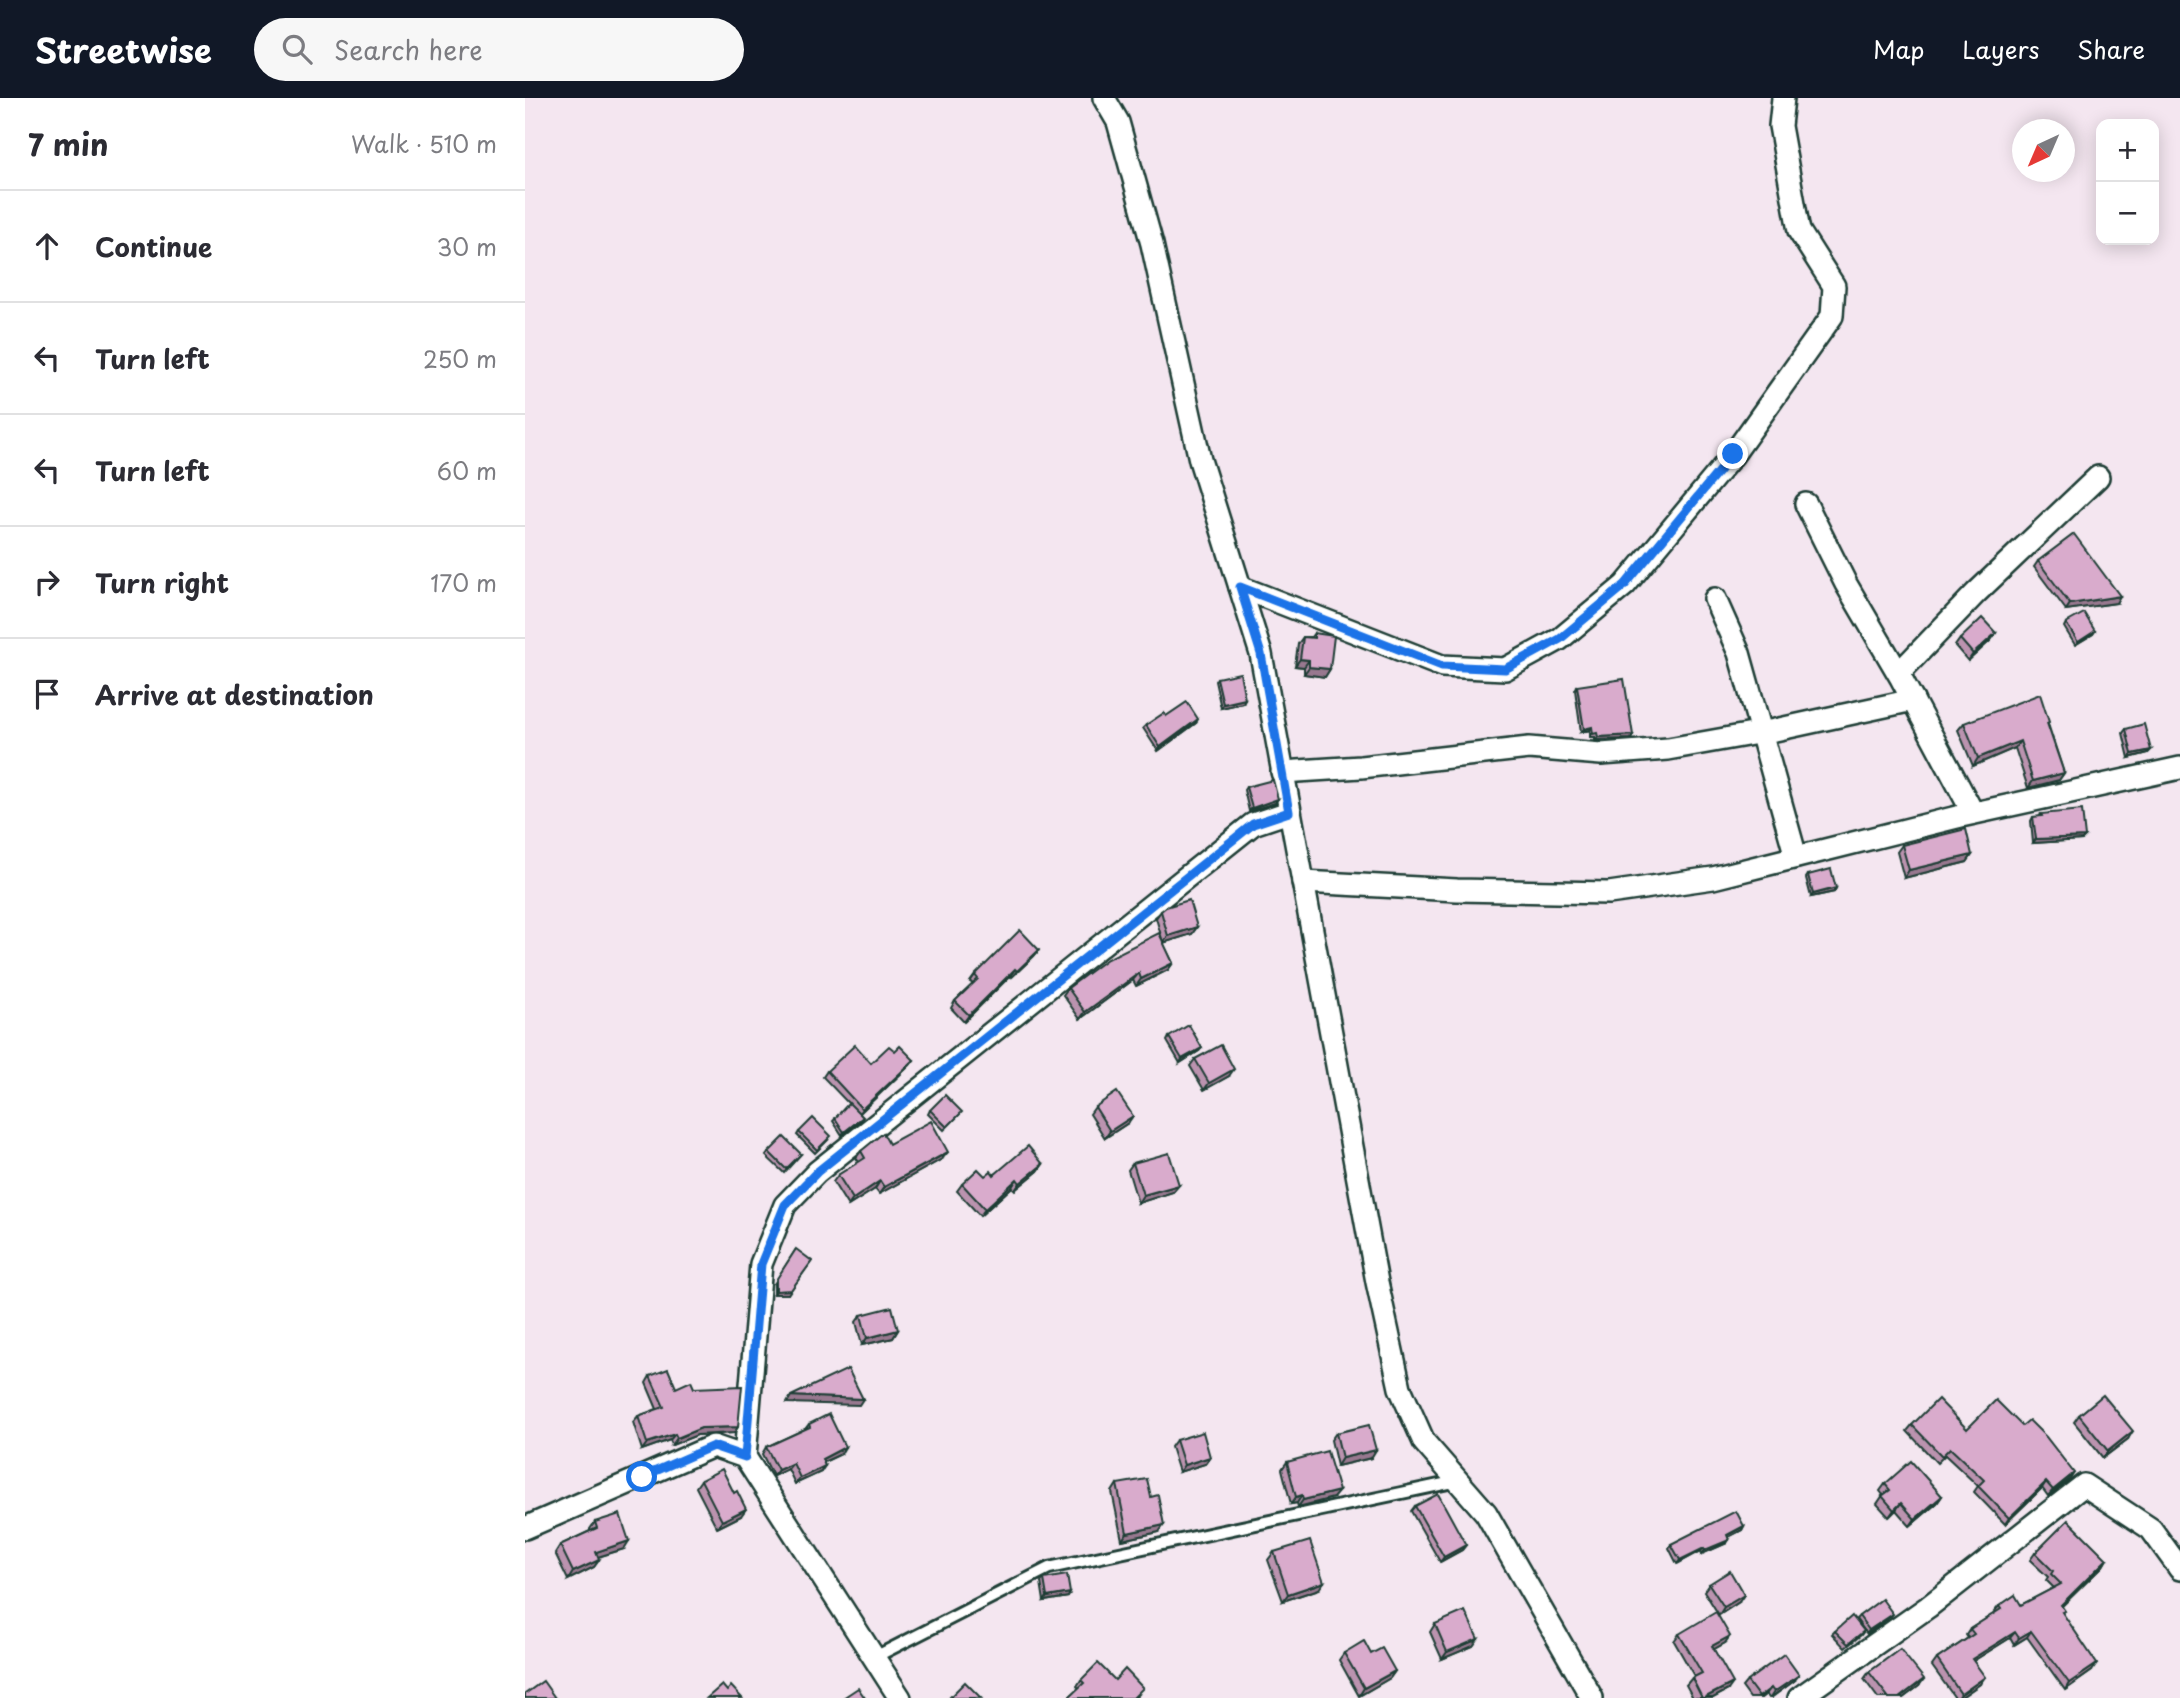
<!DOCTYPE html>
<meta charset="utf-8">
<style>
body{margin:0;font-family:"Playpen Sans",sans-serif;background:#f7f7f7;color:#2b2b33}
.controls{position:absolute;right:21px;top:21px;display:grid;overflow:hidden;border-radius:14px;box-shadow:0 4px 18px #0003}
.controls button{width:63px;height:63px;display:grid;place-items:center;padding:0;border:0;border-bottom:2px solid #e1e1e2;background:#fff;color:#2b2b33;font:35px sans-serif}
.compass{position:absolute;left:1487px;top:21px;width:63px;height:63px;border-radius:50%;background:#fff;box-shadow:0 4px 18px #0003;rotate:224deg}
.stop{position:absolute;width:21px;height:21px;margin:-16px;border:5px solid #1a73e8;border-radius:50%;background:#fff}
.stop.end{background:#1a73e8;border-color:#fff;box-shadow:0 2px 7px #0008}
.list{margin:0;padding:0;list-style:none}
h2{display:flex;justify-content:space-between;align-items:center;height:91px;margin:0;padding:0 28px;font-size:30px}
h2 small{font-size:23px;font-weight:400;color:#7c7c81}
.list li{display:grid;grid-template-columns:46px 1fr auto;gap:21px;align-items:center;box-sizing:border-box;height:112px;padding:0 28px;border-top:2px solid #e1e1e2}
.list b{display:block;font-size:26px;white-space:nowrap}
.list em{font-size:23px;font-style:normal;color:#7c7c81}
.icon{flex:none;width:38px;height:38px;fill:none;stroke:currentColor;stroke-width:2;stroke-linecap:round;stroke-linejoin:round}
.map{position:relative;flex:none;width:1655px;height:1600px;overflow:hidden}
header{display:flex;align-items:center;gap:42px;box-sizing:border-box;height:98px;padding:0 35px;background:#111827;color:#fff}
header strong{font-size:33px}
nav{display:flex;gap:38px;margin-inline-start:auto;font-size:24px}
.search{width:490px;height:63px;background:#f7f7f7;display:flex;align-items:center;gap:18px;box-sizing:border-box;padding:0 24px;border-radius:38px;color:#7c7c81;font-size:26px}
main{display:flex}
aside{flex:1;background:#fff}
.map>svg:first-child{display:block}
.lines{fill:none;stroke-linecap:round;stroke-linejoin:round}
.service-casing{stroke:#1f3d34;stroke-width:16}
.minor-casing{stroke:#1f3d34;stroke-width:26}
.service{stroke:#fff;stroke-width:10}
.minor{stroke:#fff;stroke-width:21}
.wall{fill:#bb93af;stroke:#1f3d34;stroke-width:2}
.shaded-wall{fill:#98788f;stroke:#1f3d34;stroke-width:2}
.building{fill:#d9abcc;stroke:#1f3d34;stroke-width:2}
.route{stroke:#1a73e8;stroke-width:9}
</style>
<header>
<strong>Streetwise</strong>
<div class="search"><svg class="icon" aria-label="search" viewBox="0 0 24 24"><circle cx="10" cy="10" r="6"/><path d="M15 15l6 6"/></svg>Search here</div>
<nav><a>Map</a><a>Layers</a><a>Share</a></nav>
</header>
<main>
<aside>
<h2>7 min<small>Walk · 510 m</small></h2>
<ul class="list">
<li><svg class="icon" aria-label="ahead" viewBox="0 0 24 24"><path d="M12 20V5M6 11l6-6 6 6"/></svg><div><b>Continue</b></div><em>30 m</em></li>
<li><svg class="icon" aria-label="left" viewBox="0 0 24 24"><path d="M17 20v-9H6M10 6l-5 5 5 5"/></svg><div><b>Turn left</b></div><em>250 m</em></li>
<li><svg class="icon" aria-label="left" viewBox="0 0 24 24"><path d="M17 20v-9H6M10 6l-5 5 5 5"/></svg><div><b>Turn left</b></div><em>60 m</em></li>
<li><svg class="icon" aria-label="right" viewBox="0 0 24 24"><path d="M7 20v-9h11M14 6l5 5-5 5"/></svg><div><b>Turn right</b></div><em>170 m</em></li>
<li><svg class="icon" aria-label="arrive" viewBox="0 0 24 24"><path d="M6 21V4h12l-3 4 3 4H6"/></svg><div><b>Arrive at destination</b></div></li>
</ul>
</aside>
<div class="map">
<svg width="1655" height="1600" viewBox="0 0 1655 1600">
<rect width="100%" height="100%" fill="#f4e6f0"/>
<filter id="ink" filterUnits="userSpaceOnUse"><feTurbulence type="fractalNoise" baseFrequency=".0143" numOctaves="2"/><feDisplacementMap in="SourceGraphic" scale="14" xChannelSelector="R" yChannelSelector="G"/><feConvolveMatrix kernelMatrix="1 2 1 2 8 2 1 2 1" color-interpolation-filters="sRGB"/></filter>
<g filter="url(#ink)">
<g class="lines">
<!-- service casing -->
<g class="service-casing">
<path id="service" d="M348,1560L524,1470L933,1383"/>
</g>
<!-- minor casing -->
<g class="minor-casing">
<g id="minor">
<path d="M579,0L593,24L627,146L675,362L736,556L852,1184L875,1290L899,1344L961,1415L1067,1600"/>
<path d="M1281,406L1321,486L1376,580L1448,715"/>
<path d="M715,489L917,568L980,571L1035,541L1100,487L1208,357L1307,218L1309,188L1274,133L1255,28L1258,0"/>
<path d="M1190,501L1214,555L1271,759"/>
<path d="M1374,575L1451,495L1573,379"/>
<path d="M757,674L836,669L1004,650L1076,656L1143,651L1250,632L1388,602"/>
<path d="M778,784L932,792L1084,795L1188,780L1436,718L1655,670"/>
<path d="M220,1359L236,1166L260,1107L292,1074L728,726L764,714"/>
<path d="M0,1430L188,1348L220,1359L375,1600"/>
<path d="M1274,1600L1403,1509L1559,1387L1626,1431L1655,1471"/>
</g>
</g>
<!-- service -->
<use href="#service" class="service"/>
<!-- minor -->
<use href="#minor" class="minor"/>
</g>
<!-- wall -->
<g class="wall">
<path d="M1513,463L1591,505L1541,512L1509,469Z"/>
<path d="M1541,525L1570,533L1568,536L1550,547L1539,529Z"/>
<path d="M789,535L805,571L800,579L779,576V569L770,568L773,546L778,539H786Z"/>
<path d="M1471,535L1466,542L1443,563L1430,548L1435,541Z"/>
<path d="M692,580L718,605L696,610L690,583Z"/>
<path d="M1052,588L1108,637L1106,641L1070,642V639H1065V632L1056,634L1050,592Z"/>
<path d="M641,618L671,625L633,653L618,630L621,627Z"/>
<path d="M1439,625L1523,626L1539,675L1534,682L1503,690L1490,650L1448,668L1433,632Z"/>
<path d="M1601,631L1626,652L1623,655L1604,660L1598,635Z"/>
<path d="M721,689L750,705L724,713L719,692Z"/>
<path d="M1516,716L1560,739L1557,742L1508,745L1506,723L1508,719H1514Z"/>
<path d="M1377,747L1447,757L1442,764L1379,780L1372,754Z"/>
<path d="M1283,777L1311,790L1309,794L1286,799L1281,780Z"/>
<path d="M636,813L672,829L667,836L638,845L648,865L643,872L611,888L608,882L555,921L538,897L543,890L637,841L631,820Z"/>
<path d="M514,852L509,858L487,879L486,877L439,924L426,910L430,903L448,886L445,884L450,877Z"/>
<path d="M644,939L674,953L655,965L642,943Z"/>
<path d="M370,953L389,962L385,967L335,1015L336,1022L317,1037L308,1023L324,1006L298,979L302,973L346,965Z"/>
<path d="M670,961L704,978L679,992L665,968Z"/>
<path d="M570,1009L603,1025L580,1040L565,1016Z"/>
<path d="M405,1012L434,1017L419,1032L403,1016Z"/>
<path d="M274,1034L303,1042L290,1055L272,1037Z"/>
<path d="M364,1046L417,1061L354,1096L350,1091L323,1108L308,1084L313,1077L334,1064L331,1060L336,1053Z"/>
<path d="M244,1054L276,1056L259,1075L241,1058Z"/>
<path d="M608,1065L654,1087L648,1094L613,1105L603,1072Z"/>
<path d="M518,1066L513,1073L490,1092L487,1089L455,1118L432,1093L437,1086L460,1078Z"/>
<path d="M271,1151L263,1196H249V1186Z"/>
<path d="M336,1217L373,1232L368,1240L337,1247L331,1224Z"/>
<path d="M125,1278L151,1290H169L213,1329L209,1335L172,1337L147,1347L145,1342L117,1352L108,1324L113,1318L132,1311L121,1285Z"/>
<path d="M1554,1317L1603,1341L1578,1360L1549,1324Z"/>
<path d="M284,1326L316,1356L299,1364L296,1374L270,1386L263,1371L248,1378L237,1356L241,1349L280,1331Z"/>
<path d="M1387,1327L1442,1331L1545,1381L1523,1398L1517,1390L1480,1426L1449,1394L1453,1388L1420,1357L1412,1365L1382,1333Z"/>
<path d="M811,1335L846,1360L812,1368L806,1342Z"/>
<path d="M651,1342L685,1359L680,1366L654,1374L646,1349Z"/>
<path d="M762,1364L808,1400L773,1409L772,1405L766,1406L757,1371Z"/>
<path d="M176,1382L209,1395L216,1418L192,1430L171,1389Z"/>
<path d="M592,1386L634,1434L597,1442L587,1394Z"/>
<path d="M1360,1386L1417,1398L1412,1405L1385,1428L1371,1412L1364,1419L1352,1406L1358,1397L1355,1393Z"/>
<path d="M890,1408L941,1447L937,1452L915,1464L886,1413Z"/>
<path d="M70,1424L99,1451L73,1459L74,1462L69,1469L43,1482L30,1455L35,1447L65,1433V1431Z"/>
<path d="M1219,1428L1217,1432L1203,1439L1202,1445L1177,1456L1176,1453L1152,1466L1144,1450L1146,1446Z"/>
<path d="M749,1454L794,1491L758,1503L743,1462Z"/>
<path d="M1510,1455L1582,1461L1578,1468L1537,1508V1516L1567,1573L1540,1592L1502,1539L1489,1547L1485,1540L1448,1563L1455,1586L1435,1600H1430L1407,1568L1412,1561L1443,1540L1441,1537L1445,1531L1470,1515L1469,1514L1474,1508L1496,1507L1529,1490L1521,1482L1523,1479L1505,1462Z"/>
<path d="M519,1481L545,1495L543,1499L519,1503L516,1484Z"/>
<path d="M1184,1486L1214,1504L1194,1517L1179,1493Z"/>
<path d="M1334,1518L1365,1519L1342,1536L1331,1521Z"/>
<path d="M910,1526L953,1541L948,1548L917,1561L905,1534Z"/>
<path d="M1310,1533H1339L1336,1537L1320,1550L1307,1536Z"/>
<path d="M1154,1536L1200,1545L1189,1551L1203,1592L1188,1600H1168L1161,1587L1167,1580L1169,1578L1149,1543Z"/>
<path d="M819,1555L846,1556L870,1573L865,1580L834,1598L814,1562Z"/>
<path d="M1344,1574L1394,1588L1378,1600H1353L1339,1581Z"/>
<path d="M556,1582L614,1596L610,1600H543L554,1590L552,1588Z"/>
<path d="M1222,1583H1269L1246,1600H1244L1241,1596L1236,1600H1225L1217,1589Z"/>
</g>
<!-- shaded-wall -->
<g class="shaded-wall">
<path d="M1595,498L1591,505L1541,512L1545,506Z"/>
<path d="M1570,533L1568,536L1550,547L1553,544Z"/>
<path d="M1471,535L1466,542L1443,563L1448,556Z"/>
<path d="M775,561L784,562L779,569L770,568Z"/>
<path d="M784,569L805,571L800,579L779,576Z"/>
<path d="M720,601L718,605L696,610L698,606Z"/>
<path d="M673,621L671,625L633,653L635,649Z"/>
<path d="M1067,629L1065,632L1056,634L1059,631Z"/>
<path d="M1108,637L1106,641L1070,642L1073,639Z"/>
<path d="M1495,643L1490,650L1448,668L1453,660Z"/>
<path d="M1626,652L1623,655L1604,660L1607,656Z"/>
<path d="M1539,675L1534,682L1503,690L1508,683Z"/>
<path d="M753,701L750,705L724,713L727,710Z"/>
<path d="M1560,739L1557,742L1508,745L1511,741Z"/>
<path d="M1447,757L1442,764L1379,780L1384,772Z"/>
<path d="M1311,790L1309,794L1286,799L1288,796Z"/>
<path d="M672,829L667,836L638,845L643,838Z"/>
<path d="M514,852L509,858L487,879L492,873Z"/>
<path d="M648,865L643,872L611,888L616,881Z"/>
<path d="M490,871L486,877L439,924L444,917Z"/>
<path d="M614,875L608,882L555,921L560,914Z"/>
<path d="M677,950L674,953L655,965L657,961Z"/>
<path d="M389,962L385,967L333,1016L337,1011Z"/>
<path d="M709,971L704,978L679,992L684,985Z"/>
<path d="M608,1018L603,1025L580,1040L585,1033Z"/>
<path d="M338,1019L336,1022L317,1037L319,1034Z"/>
<path d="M423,1054L417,1061L354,1096L359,1089Z"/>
<path d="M518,1066L513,1073L490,1092L495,1085Z"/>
<path d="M492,1081L487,1089L455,1118L460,1111Z"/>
<path d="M355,1083L350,1091L323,1108L328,1101Z"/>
<path d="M654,1087L648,1094L613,1105L618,1097Z"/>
<path d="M287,1163L263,1196H249L251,1193Z"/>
<path d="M373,1232L368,1240L337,1247L342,1240Z"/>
<path d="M266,1298L338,1301L334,1307L262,1305Z"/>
<path d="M213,1329L209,1335L172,1337L147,1347L152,1340L176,1330Z"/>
<path d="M1608,1333L1603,1341L1578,1360L1583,1353Z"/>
<path d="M150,1336L145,1342L117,1352L122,1345Z"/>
<path d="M320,1349L316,1356L292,1367L297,1361Z"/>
<path d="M851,1352L846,1360L812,1368L817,1360Z"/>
<path d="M685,1359L680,1366L654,1374L659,1367Z"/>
<path d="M268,1365L263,1371L248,1378L253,1372Z"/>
<path d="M300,1368L296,1374L270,1386L275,1380Z"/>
<path d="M1549,1375L1545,1381L1523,1398L1528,1392Z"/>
<path d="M1521,1384L1517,1390L1480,1426L1484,1420Z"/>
<path d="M814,1393L808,1400L773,1409L778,1402Z"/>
<path d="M777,1397L772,1405L766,1406L771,1399Z"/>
<path d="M1417,1398L1412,1405L1385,1428L1390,1421Z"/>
<path d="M1376,1405L1371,1412L1364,1419L1369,1412Z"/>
<path d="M221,1411L216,1418L192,1430L197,1423Z"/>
<path d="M639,1427L634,1434L597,1442L602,1435Z"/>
<path d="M1219,1428L1217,1432L1200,1441L1202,1437Z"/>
<path d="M1204,1442L1202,1445L1177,1456L1180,1452Z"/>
<path d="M104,1443L99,1451L66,1461L71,1454Z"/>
<path d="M941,1447L937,1452L915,1464L919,1459Z"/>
<path d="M1179,1450L1176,1453L1152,1466L1155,1462Z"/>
<path d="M1582,1461L1578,1468L1532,1513L1536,1507Z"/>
<path d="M74,1462L69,1469L43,1482L48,1474Z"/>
<path d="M799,1484L794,1491L758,1503L763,1496Z"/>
<path d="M545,1495L543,1499L519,1503L522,1499Z"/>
<path d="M1219,1497L1214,1504L1194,1517L1199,1509Z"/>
<path d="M1368,1516L1365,1519L1342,1536L1344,1532Z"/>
<path d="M1506,1533L1502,1539L1489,1547L1494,1540Z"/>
<path d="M1490,1534L1485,1540L1442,1567L1447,1561Z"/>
<path d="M1205,1538L1200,1545L1182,1555L1187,1548Z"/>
<path d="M953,1541L948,1548L917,1561L922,1554Z"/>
<path d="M1572,1566L1567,1573L1540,1592L1544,1585Z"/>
<path d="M870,1573L865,1580L834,1598L839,1590Z"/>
<path d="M1274,1577L1269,1583L1245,1600L1249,1594Z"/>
<path d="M1460,1579L1455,1586L1435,1600H1433L1436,1596Z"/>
<path d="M1399,1581L1394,1588L1378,1600H1374Z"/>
<path d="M1208,1585L1203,1592L1188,1600H1179Z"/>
<path d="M1246,1590L1241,1596L1236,1600H1233Z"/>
</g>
<!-- building -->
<g class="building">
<path d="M1549,436L1595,498L1545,506L1513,463Z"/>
<path d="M1559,515L1570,533L1553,544L1541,525Z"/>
<path d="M1457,520L1471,535L1448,556L1435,541Z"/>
<path d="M789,535L809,538L805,571L784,569V562L775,561L778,539L789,540Z"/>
<path d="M715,575L720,601L698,606L692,580Z"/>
<path d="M1099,581L1108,637L1073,639L1072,635L1068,636L1067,629L1059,631L1052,588Z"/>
<path d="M1515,596L1524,624L1522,625L1539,675L1508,683L1495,643L1453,660L1439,625Z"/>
<path d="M662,604L673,621L635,649L621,627L639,615L641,618Z"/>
<path d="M1619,626L1626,652L1607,656L1601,631Z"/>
<path d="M748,682L753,701L727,710L721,689Z"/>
<path d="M1557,712L1560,739L1511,741L1508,719L1517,718L1516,716Z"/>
<path d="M1441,731L1447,757L1384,772L1377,747Z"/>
<path d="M1306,771L1311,790L1288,796L1283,777Z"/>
<path d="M664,802L672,829L643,838L636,813L641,809Z"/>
<path d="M495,832L514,852L492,873L490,871L444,917L430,903L453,881L450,877Z"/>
<path d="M634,835L648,865L616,881L614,875L560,914L543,890L582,861Z"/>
<path d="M664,927L677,950L657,961L644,939Z"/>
<path d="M330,947L346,965L364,948L370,953L375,948L389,962L337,1011L302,973Z"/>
<path d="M696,947L709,971L684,985L670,961Z"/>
<path d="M592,994L608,1018L585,1033L570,1009Z"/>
<path d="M420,997L437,1014L422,1029L405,1012Z"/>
<path d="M324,1005L338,1019L319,1034L310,1020Z"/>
<path d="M288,1020L306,1038L292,1052L274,1034Z"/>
<path d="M406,1023L423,1054L359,1089L355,1083L328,1101L313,1077L340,1060L336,1053L358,1035L364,1046Z"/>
<path d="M259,1039L276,1056L261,1071L244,1054Z"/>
<path d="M503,1048L518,1066L495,1085L492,1081L460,1111L437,1086L453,1071L460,1078L466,1073L469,1077Z"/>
<path d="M644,1055L654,1087L618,1097L608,1065Z"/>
<path d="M271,1151L287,1163L266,1192L251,1193V1182Z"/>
<path d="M367,1209L373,1232L342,1240L336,1217Z"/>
<path d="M143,1271L151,1290L166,1283L169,1290L217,1288L213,1329L176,1330L152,1340L150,1336L122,1345L113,1318L139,1309L125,1278Z"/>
<path d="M323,1271L338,1301L266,1298Z"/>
<path d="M1578,1297L1608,1333L1583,1353L1554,1317Z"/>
<path d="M1413,1301L1442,1331L1471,1302L1497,1328L1504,1322L1521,1339L1549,1375L1528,1392L1521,1384L1484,1420L1453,1388L1459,1382L1425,1350L1417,1358L1387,1327Z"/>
<path d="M304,1316L320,1349L297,1361L300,1368L275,1380L268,1365L253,1372L241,1349L285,1329L284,1326Z"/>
<path d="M844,1327L851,1352L817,1360L811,1335Z"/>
<path d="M678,1334L685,1359L659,1367L651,1342Z"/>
<path d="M802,1353L814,1393L778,1402L777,1397L771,1399L762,1364Z"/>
<path d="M1386,1363L1417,1398L1390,1421L1376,1405L1369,1412L1357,1398L1365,1392L1360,1386Z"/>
<path d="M197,1371L209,1395L212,1393L221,1411L197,1423L176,1382Z"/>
<path d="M622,1381L626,1399L633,1397L639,1427L602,1435L592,1386Z"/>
<path d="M913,1396L941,1447L919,1459L890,1408Z"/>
<path d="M1211,1413L1219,1428L1202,1437L1204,1442L1180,1452L1179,1450L1155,1462L1146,1446Z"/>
<path d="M95,1416L104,1443L71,1454L74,1462L48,1474L35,1447L72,1430L70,1424Z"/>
<path d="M1543,1422L1582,1461L1536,1507L1540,1513L1537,1514L1572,1566L1544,1585L1506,1533L1494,1540L1490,1534L1447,1561L1460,1579L1436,1596L1412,1561L1449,1536L1445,1531L1476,1511L1474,1508L1490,1497L1496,1507L1536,1486L1526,1476L1528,1473L1510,1455Z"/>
<path d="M785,1443L799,1484L763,1496L749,1454Z"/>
<path d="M1205,1473L1219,1497L1199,1509L1184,1486Z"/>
<path d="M542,1477L545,1495L522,1499L519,1481Z"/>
<path d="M1357,1501L1368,1516L1344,1532L1334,1518Z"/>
<path d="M940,1513L953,1541L922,1554L910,1526Z"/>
<path d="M1191,1514L1205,1538L1187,1548L1208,1585L1179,1600H1177L1167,1580L1177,1575L1154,1536Z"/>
<path d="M1327,1518L1339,1533L1323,1546L1310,1533Z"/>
<path d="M839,1543L846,1556L857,1550L870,1573L839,1590L819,1555Z"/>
<path d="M1375,1551L1399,1581L1374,1600H1364L1344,1574Z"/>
<path d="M1259,1556L1274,1577L1249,1594L1246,1590L1234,1599L1222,1583Z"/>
<path d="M573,1565L590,1582L600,1571L618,1590L608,1600H543L559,1585L556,1582Z"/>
<path d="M18,1583L30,1600H0V1596Z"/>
<path d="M440,1584L456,1600H427L425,1599Z"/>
<path d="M197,1587L202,1593L206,1588L217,1600H182Z"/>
<path d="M333,1590L340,1600H318Z"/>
</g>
</g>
<g class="lines" filter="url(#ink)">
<!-- route -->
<path class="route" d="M117,1379L188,1348L220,1359L236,1166L260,1107L292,1074L728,726L764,714L736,556L715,489L917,568L980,571L1035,541L1100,487L1208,356"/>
</g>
</svg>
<div class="controls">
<button>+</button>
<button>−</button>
</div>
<svg class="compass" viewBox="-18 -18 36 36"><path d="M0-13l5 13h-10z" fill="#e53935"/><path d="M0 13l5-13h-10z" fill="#7c7c81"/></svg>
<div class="stop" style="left:117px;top:1379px"></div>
<div class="stop end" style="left:1208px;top:356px"></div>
</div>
</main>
